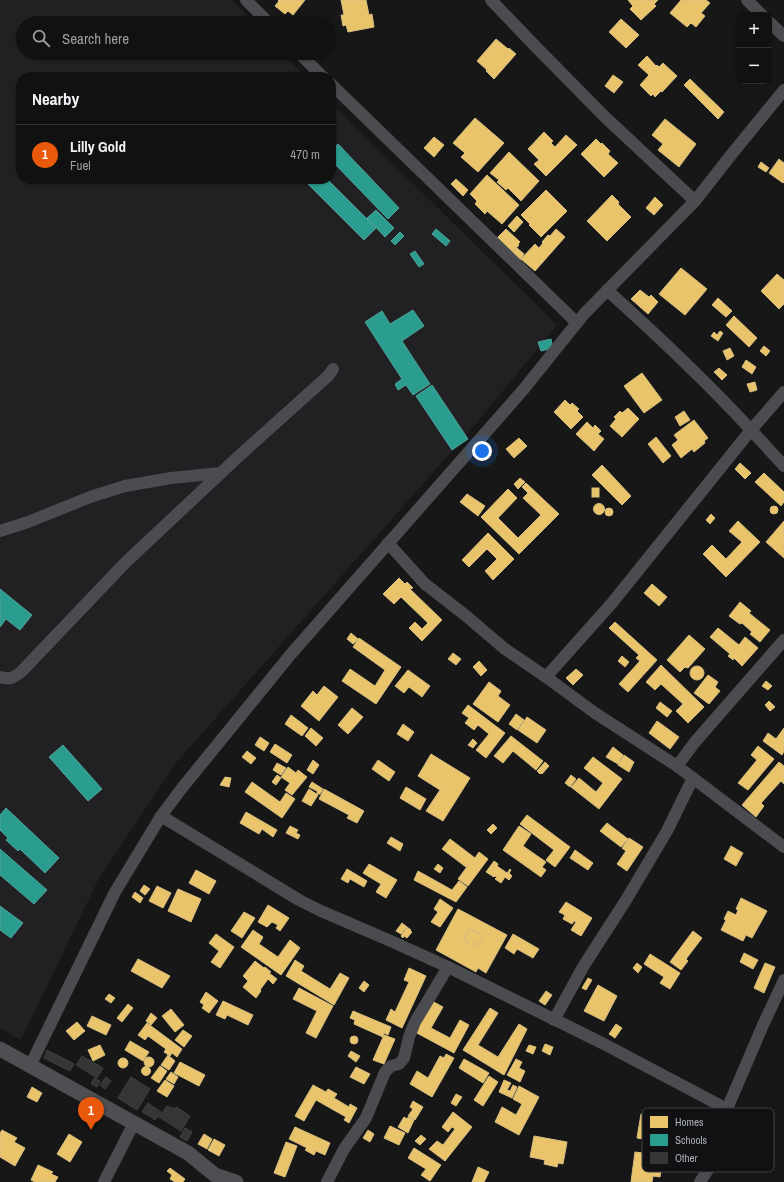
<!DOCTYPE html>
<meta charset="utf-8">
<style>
body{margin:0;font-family:"Archivo Narrow",sans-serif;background:#1a1a1a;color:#f1f3f6}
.controls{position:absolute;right:12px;top:12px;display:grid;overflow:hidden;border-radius:8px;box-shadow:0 1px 3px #0004}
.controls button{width:36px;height:36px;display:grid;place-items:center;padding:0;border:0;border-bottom:1px solid #303131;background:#111;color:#f1f3f6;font:20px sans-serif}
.you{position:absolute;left:482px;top:451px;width:14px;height:14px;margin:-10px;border:3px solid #fff;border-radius:50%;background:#1a73e8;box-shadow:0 0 0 6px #1a73e833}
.badge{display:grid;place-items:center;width:26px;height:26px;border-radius:50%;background:#ea580c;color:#fff;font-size:13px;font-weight:700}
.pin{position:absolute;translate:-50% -33px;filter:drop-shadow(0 1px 2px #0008)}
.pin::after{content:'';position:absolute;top:21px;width:14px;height:12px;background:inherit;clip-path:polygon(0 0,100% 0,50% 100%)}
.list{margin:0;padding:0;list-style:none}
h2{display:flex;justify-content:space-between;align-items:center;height:52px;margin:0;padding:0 16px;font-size:17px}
h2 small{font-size:13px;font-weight:400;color:#9c9d9f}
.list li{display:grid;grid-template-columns:26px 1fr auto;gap:12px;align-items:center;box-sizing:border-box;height:60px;padding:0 16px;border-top:1px solid #303131}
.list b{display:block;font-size:15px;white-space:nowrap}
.list p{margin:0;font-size:13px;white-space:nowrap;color:#9c9d9f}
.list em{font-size:13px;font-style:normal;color:#9c9d9f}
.icon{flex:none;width:22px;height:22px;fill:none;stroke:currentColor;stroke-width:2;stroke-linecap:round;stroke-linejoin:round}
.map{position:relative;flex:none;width:784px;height:1182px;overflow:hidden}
.search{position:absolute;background:#111;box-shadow:0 1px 3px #0004;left:16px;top:16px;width:320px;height:44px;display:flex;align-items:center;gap:10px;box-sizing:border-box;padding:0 14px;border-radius:22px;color:#9c9d9f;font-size:15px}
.panel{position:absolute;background:#111;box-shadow:0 1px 3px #0004;left:16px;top:72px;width:320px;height:112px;border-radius:16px}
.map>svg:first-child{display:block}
.built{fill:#212123}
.homes{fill:#e9c46a;stroke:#d6bd81;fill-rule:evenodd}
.schools{fill:#2a9d8f;stroke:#50a29b}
.building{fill:#353536;stroke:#3f4043}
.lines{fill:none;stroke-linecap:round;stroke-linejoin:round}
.minor{stroke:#4b4c50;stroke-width:12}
.major{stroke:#4d4f52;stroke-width:15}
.key{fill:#111113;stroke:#3e4045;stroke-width:1}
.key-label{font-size:11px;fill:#a8adb8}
</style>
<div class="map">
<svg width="784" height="1182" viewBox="0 0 784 1182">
<rect width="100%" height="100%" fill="#171717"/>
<!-- built -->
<path class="built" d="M0,0H232L254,23H23V53H282L305,77H21V179H331V103L557,325L469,432L176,763L99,878L21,1040L0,1028Z"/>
<!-- homes -->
<g class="homes">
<path d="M278,0H305L293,15L288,11L285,14L275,6L279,1Z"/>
<path d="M341,0H366L369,15L372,14L374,27L348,32L346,25L343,26L341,15H344Z"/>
<path d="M628,0H658L654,4L656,6L641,20L630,9L633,6Z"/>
<path d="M681,0H706L710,3L701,13L705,16L696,27L691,23L687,27L670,13Z"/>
<path d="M621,19L639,35L626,48L609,32Z"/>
<path d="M496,39L508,49L509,48L516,54L494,79L486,71L487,70L477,61Z"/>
<path d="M647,56L656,66L657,65L659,67L663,63L677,76L662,92L661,91L655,97L653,94L651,96L640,85L649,75L638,65Z"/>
<path d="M613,75L623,82L614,93L605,86Z"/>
<path d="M690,79L724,112L718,119L684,85Z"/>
<path d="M475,118L504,143L478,172L461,157L465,153L453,143Z"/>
<path d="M665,119L696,144L679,167L658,150L663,144L652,135Z"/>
<path d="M544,132L553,141L551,143L555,147L566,135L577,145L546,176L534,164L539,160L528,149Z"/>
<path d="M434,137L444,145L434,157L424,148Z"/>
<path d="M596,139L601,144L602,143L610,151L608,154L618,163L604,177L581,154Z"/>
<path d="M509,152L539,181L521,201L508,188L506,190L497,182L499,180L490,173Z"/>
<path d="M779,159L784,163V182L783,183L769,173Z"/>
<path d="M761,162L769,168L766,172L758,167Z"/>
<path d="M487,175L519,205L502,224L487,211L485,214L475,204L477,201L470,194Z"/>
<path d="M456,179L468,190L463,196L451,184Z"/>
<path d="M546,190L567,211L541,237L529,225L530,224L521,215Z"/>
<path d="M612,195L619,202L618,204L631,217L607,241L587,221Z"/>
<path d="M655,197L663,205L654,215L646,208Z"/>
<path d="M517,216L523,222L514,232L508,226Z"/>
<path d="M506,229L520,242L518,244L519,245L512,253L497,238Z"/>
<path d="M556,229L565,237L535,271L521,259L535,244L539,248L543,243L542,242L548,235L550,236Z"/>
<path d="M517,248L524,254L520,260L512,253Z"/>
<path d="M681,268L707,289L685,315L659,294Z"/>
<path d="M777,274L784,280V304L779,309L761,291Z"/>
<path d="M640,290L649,297L651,295L658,302L648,314L631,299Z"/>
<path d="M718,298L732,311L726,317L712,305Z"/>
<path d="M734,316L757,338L749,347L726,325Z"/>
<path d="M720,331L723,333L718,341L711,336L714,332L717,335Z"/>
<path d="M764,346L770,351L766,356L760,351Z"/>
<path d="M730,348L734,356L727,360L723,351Z"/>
<path d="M746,360L756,367L752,374L742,367Z"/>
<path d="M719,368L727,375L722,380L714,372Z"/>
<path d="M642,373L662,400L644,413L624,386Z"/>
<path d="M755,382L757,390L750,392L747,384Z"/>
<path d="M565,400L570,405L572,403L579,409L577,411L583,417L571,429L554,412Z"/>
<path d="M628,408L639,419L622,437L610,426L616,419L614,417L620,411L622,413Z"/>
<path d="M684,411L690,420L680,426L675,417Z"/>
<path d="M694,420L708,438L704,441L705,443L694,452L692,449L681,458L672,445L678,440L674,435Z"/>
<path d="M587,422L593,428L595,425L601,431L598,434L604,439L594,451L576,434Z"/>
<path d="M656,437L671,456L663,463L648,444Z"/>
<path d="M519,438L527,446L514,458L506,449Z"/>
<path d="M740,463L751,473L745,479L735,469Z"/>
<path d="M602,465L631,496L622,505L592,475Z"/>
<path d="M764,473L784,492V502L781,506L755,482Z"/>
<path d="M520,478L525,482L518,489L514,484Z"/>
<path d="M526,483L559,514L519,554L481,517L508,489L517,498L498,518L518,538L541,515L523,498L528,493L522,487Z"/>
<rect x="592" y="488" width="7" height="9"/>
<path d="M467,494L485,506L478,516L460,502Z"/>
<circle cx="599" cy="509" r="5.5"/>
<circle cx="774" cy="510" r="4"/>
<circle cx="609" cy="512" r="4"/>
<path d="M711,514L715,518L710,524L706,520Z"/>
<path d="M738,521L760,542L726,577L703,554L712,545L726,559L742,542L729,531Z"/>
<path d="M784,521V558L766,542Z"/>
<path d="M488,533L514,559L493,580L485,571L497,559L487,549L469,567L462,560Z"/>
<path d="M399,578L405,584L407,582L413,588L410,589L442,620L422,641L409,628L415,622L422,629L428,623L401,597L394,604L383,594Z"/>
<path d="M652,584L667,597L659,606L644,593Z"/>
<path d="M740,602L751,611L749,613L770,630L760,642L750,634L752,632L742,623L740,624L729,616Z"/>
<path d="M615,622L657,660L628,692L619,684L640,661L636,658L639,655L609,628Z"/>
<path d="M718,628L739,645L745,637L758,648L742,666L734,658L733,660L728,656L730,654L710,637Z"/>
<path d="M351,633L358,639L353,644L347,639Z"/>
<path d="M689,635L705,649L688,668L685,667L680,672L667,660Z"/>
<path d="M359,638L401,667L376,704L342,681L350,669L375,686L385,670L353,647Z"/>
<path d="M453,653L461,659L456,665L448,659Z"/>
<path d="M622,656L629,662L625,667L618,661Z"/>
<path d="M479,661L487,670L481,676L473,667Z"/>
<path d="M661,665L704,707L688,723L676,711L683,704L661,684L655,690L646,682Z"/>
<circle cx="697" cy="673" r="7"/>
<path d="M576,669L583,675L573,685L566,678Z"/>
<path d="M408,670L430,686L422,697L409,687L404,693L395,686Z"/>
<path d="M708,675L718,682L715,687L720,691L709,704L694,693Z"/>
<path d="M766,681L772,686L768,690L762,686Z"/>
<path d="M489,682L501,691L498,696L510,705L498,722L473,704Z"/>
<path d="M324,686L338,697L319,721L301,706L313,691L317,695Z"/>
<path d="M769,701L775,707L770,711L765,705Z"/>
<path d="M660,702L672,711L667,717L656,708Z"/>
<path d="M468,705L505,733L486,758L476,750L489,734L478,725L474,730L465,723L469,718L462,713Z"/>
<path d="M352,708L363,717L348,734L338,725Z"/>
<path d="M516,714L524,720L517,730L509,724Z"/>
<path d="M291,715L308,728L302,736L285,724Z"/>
<path d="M527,717L546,730L537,743L518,730Z"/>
<path d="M657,721L679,737L670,749L649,733Z"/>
<path d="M403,724L414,732L408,741L397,734Z"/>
<path d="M311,728L323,738L316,746L305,736Z"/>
<path d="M784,728V751L782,755L763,741L768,733L776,739Z"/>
<path d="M511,736L543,761L536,770L513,751L503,763L494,756Z"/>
<path d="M260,737L269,743L264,751L255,745Z"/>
<path d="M473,739L477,743L473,748L468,745Z"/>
<path d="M275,744L292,755L287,763L270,752Z"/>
<path d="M758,746L774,759L748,790L738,783L757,760L751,755Z"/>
<path d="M613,747L623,755L618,764L606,757Z"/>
<path d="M247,751L256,758L251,764L242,757Z"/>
<path d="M431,754L470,778L443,821L426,811L440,790L418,776Z"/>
<path d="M624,755L634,762L629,772L618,765Z"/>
<path d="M593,757L622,779L599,809L571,787L579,778L596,792L603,783L584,768Z"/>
<path d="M313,760L319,765L313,774L307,770Z"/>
<path d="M378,760L395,772L389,781L372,769Z"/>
<path d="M545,762L549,766L542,774L541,773L540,774L537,771Z"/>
<path d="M779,762L784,766V784L781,781L761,803L764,806L756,817L742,805Z"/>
<path d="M277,763L286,768L281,775L273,770Z"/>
<path d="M288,767L296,773L298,770L307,777L292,795L285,790L290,783L281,777Z"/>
<path d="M277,775L281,778L276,785L272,782Z"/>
<path d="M571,775L576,779L570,787L565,783Z"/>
<path d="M225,777L231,778L229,787L220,785Z"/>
<path d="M252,782L280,802L286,793L295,799L282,818L245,792Z"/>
<path d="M312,782L323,789L320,794H317V791L309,787Z"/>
<path d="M406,787L426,799L420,810L400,798Z"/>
<path d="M309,789L318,795L311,806L302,801Z"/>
<path d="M324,789L364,811L357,823L347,818L349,815L319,799Z"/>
<path d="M246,812L277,830L273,837L262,829L259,834L240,823Z"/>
<path d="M527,815L570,847L555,867L546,860L554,850L520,824Z"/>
<path d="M607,823L628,839L621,847L600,831Z"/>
<path d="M493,824L497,828L491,834L487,830Z"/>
<path d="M290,826L298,830L296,833L300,835L298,839L286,833Z"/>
<path d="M519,826L531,834L523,846L546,862L542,867L546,870L541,877L503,850Z"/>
<path d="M391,837L403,844L400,851L387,843Z"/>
<path d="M629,838L643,847L627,871L617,864L626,851L622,848Z"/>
<path d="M450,839L475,858L479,852L488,859L468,886L458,879L469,864L466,867L442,849Z"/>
<path d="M731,846L743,853L736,866L724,859Z"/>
<path d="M575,850L593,863L588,870L570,858Z"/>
<path d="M494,861L498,864L497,866L507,873L510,869L511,870L509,873L512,876L509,880L505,877L501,883L495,879L497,877L495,876L494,877L486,872Z"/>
<path d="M369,864L397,880L386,898L376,892L381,884L363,873Z"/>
<path d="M438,864L443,868L440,873L434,869Z"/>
<path d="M347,869L367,881L364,887L350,879L348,883L341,879Z"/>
<path d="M196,870L216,881L209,894L189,883Z"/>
<path d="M418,871L452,890L459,881L467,887L456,902L414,880Z"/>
<path d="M144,885L150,889L145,895L140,891Z"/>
<path d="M157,886L171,893L163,908L149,901Z"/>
<path d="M178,889L201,899L191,922L168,911Z"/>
<path d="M135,892L143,898L140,903L132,897Z"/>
<path d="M741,898L767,911L752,938L746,935L743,941L721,930L726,920L724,919L728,911L736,915L738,910L736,909Z"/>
<path d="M440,899L453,908L440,927L431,922L438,912L434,909Z"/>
<path d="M566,902L592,918L581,936L571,930L576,922L574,921L572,924L563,919L565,915L559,912Z"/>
<path d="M268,905L289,918L280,931L276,928L278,925L272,922L267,927L258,922Z"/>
<path d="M458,909L507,935L486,973L478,968L476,972L436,950ZM470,929L483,936L477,945L475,943L473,946L464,940Z"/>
<path d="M244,912L255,918L242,938L231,931Z"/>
<path d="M402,923L407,927L401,934L396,931Z"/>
<path d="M407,927L411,930L410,931L412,932L407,938L404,936L403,938L401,936Z"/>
<path d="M470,929L483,936L477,945L475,943L473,946L464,940Z"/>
<path d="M253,930L263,937L259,944L278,957L290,940L300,948L281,975L241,947Z"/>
<path d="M693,931L702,938L686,959L688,961L681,970L670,962Z"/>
<path d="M216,934L234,947L220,968L211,962L219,951L209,943Z"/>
<path d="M513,934L539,949L533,958L517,949L514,954L505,948Z"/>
<path d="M744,953L758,960L753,969L740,962Z"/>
<path d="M650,954L680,973L670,989L660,983L664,977L644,964Z"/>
<path d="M138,959L170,976L162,988L131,971Z"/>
<path d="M295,960L304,966L301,971L330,989L340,973L349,978L334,1005L286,976Z"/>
<path d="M255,961L264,968L265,967L271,972L269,973L277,979L273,984L268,979L260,990L261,991L256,998L243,987L248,981L243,976Z"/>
<path d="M637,963L642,967L638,973L633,968Z"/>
<path d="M765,963L775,967L764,993L754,988Z"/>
<path d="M409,968L426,976L402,1028L386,1020L391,1009L395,1012L409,982L404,980Z"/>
<path d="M588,978L592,980L586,990L582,988Z"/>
<path d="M364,981L369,985L364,992L359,988Z"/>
<path d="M598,985L617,996L604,1021L584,1011Z"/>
<path d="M299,988L333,1006L316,1038L306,1033L317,1011L293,999Z"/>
<path d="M546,991L552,995L545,1005L539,1001Z"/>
<path d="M206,992L218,1001L209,1013L202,1008L204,1005L200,1002Z"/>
<path d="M109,994L115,998L111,1003L105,999Z"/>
<path d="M223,1001L253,1015L248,1025L227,1015L225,1019L216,1015Z"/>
<path d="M432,1001L443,1007L431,1028L450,1038L460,1020L469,1025L454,1053L415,1032Z"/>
<path d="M128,1004L133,1008L122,1022L117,1018Z"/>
<path d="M490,1008L498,1013L478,1045L498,1057L519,1024L527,1029L504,1075L463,1050Z"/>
<path d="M171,1009L184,1025L175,1032L162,1016Z"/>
<path d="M353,1011L391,1027L388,1035L384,1033L383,1037L354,1024L355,1020L350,1018Z"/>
<path d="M151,1013L157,1018L151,1025L146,1021Z"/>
<path d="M92,1016L111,1025L106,1035L87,1026Z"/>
<path d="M77,1022L85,1031L74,1040L66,1031Z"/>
<path d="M147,1023L182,1049L177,1057L172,1053L170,1056L164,1052L166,1049L148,1036L145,1040L138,1035Z"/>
<path d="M616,1024L622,1028L615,1038L609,1034Z"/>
<path d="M183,1030L192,1036L184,1047L175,1040Z"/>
<path d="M384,1035L395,1039L384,1064L373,1060Z"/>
<circle cx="354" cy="1040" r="4"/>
<path d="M130,1041L149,1052L143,1061L125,1050Z"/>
<path d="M545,1044L553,1047L550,1055L542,1051Z"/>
<path d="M100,1045L105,1055L93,1061L88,1050Z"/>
<path d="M529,1045L536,1047L533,1054L526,1051Z"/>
<path d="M351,1051L360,1056L356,1062L348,1056Z"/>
<path d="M446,1054L454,1058L432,1097L410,1084L417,1071L428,1078L440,1056L444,1058Z"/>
<path d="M168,1055L175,1061L169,1070L161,1065Z"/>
<circle cx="149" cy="1062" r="5"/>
<circle cx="123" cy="1063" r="5"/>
<path d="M464,1059L489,1073L483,1083L459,1068Z"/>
<path d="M516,1059L522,1062L519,1068L525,1071L520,1082L507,1075Z"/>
<path d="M180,1062L205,1075L199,1086L174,1073Z"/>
<path d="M160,1066L167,1071L159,1083L151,1078Z"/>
<circle cx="146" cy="1071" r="4.5"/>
<path d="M356,1067L370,1074L364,1084L350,1077Z"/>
<path d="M171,1072L178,1077L174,1084L166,1079Z"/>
<path d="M489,1076L498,1082L483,1106L474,1100Z"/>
<path d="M165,1080L174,1086L167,1097L157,1091Z"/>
<path d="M504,1080L511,1083L507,1090L510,1091L513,1085L517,1087L512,1098L499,1092Z"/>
<path d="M313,1085L326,1092L328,1089L337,1094L334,1098L349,1107L350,1104L357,1108L349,1123L344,1120L346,1117L316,1100L304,1121L295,1116Z"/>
<path d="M519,1086L539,1097L519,1135L495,1122L502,1107L516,1115L522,1104L513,1099Z"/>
<path d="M32,1087L42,1093L37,1102L27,1097Z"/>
<path d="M456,1094L462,1097L456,1106L451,1103Z"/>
<path d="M413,1101L423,1107L415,1120L408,1116L413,1109L410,1107Z"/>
<path d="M453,1112L472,1127L445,1161L429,1149L437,1141L443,1145L455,1129L452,1127L448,1132L442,1127Z"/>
<path d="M641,1114L665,1117L664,1124H666L664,1142L637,1138Z"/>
<path d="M404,1117L407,1119L408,1117L414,1120L408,1133L398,1127Z"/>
<path d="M390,1126L405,1133L399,1145L384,1138Z"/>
<path d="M295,1127L330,1143L325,1155L316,1151L314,1155L305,1150L307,1148L289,1139Z"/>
<path d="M2,1130L17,1138L14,1142L25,1148L15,1166L0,1157V1133Z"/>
<path d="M368,1130L374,1134L370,1142L363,1138Z"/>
<path d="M69,1134L82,1142L70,1162L57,1154Z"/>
<path d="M204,1134L212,1139L207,1149L198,1144Z"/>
<path d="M421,1135L426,1139L420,1145L415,1141Z"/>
<path d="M534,1136L567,1142L563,1164L558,1163L557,1167L544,1164L545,1160L530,1157Z"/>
<path d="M214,1139L225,1145L219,1156L208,1150Z"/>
<path d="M286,1142L297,1146L285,1177L274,1173Z"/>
<path d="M414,1148L441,1165L430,1181L421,1175L426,1169L408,1158Z"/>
<path d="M635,1152L659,1155V1162L662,1163L660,1177L653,1176L652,1182H631Z"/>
<path d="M38,1165L53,1172L51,1174L58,1177L55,1182H35L31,1180Z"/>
<path d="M478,1167L489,1172L484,1182H472Z"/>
<path d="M170,1168L185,1179L183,1182H175L170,1179L172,1175L167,1171Z"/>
</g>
<!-- schools -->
<g class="schools">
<path d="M338,144L399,208L388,219L331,160V151Z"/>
<path d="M303,179H327L376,228L364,240Z"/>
<path d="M376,210L394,228L385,237L367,218Z"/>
<path d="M436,229L450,241L446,246L432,234Z"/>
<path d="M400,232L404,236L395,245L391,241Z"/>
<path d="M415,251L424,264L419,267L410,254Z"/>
<path d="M413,310L424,326L402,341L430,384L413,395L406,385L398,390L395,384L402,379L365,322L382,311L390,324Z"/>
<path d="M551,339L553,348L541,351L538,342Z"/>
<path d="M432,385L468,439L452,450L416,396Z"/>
<path d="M0,589L32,615L20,630L6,619L0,627Z"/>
<path d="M63,745L102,789L88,801L49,757Z"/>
<path d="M6,808L59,858L45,873L20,849L18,851L6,840L8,838L0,830V815Z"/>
<path d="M0,849L47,890L34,904L0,875Z"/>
<path d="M0,906L23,923L11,938L0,930Z"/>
</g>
<!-- building -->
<g class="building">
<path d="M47,1050L74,1064L70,1071L44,1058Z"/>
<path d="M82,1056L103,1068L97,1078L76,1065Z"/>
<path d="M106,1077L111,1081L105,1089L100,1085Z"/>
<path d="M131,1077L150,1089L137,1110L118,1098Z"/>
<path d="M94,1078L100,1081L97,1087L91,1084Z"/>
<path d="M148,1103L153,1107L147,1115L142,1112Z"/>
<path d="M167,1106L175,1109L176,1107L190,1116L181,1131L159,1117Z"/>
<path d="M154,1107L161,1112L155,1120L148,1115Z"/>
<path d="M185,1128L192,1132L187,1141L180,1137Z"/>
</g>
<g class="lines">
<!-- minor -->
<g class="minor">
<path d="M246,0L269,23"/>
<path d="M491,0L537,48L605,117L695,201"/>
<path d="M747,0L762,15"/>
<path d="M769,22L784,36"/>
<path d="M299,53L323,77"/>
<path d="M331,84L577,323"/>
<path d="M607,290C657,335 706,381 751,430L784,392"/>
<path d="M0,531L28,522L90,497L125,486L171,478L221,473"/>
<path d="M388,543L425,584L465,615L505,649L546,677L595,713L677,766L784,847"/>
<path d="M0,677C10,680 13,678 21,672L126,562L239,456L328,376L333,369"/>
<path d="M546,677L612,603L751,430L784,466"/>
<path d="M677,766L695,742L784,640"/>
<path d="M161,816L299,900L321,911L393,942L448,967L602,1043L727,1109"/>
<path d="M554,1020L583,967L626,900L667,831L693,778"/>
<path d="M30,1066L115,892L161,816L182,788L291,654L523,390L584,314L695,201L731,155L784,90"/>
<path d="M104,1182L134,1123"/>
<path d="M327,1182L344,1149L366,1118L385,1072L391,1066L399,1064L404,1058L409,1037L415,1022L448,967"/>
<path d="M700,1182L711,1165L713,1159V1150L727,1109L763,1025L784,980"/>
</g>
<!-- major -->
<path class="major" d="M0,1049L188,1153L215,1175L236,1182"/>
</g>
<!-- legend -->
<rect x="642" y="1108" width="132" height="64" rx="6" class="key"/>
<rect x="650" y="1116" width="18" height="12" fill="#e9c46a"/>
<rect x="650" y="1134" width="18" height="12" fill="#2a9d8f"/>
<rect x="650" y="1152" width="18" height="12" fill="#353536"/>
<g class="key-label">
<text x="675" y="1126">Homes</text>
<text x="675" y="1144">Schools</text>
<text x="675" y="1162">Other</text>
</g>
</svg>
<div class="controls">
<button>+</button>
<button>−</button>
</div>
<div class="you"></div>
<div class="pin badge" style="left:91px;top:1130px">1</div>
<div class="search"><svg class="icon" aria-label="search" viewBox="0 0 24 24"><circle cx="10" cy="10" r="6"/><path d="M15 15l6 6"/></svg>Search here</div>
<section class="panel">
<h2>Nearby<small></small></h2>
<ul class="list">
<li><span class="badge">1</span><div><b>Lilly Gold</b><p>Fuel</p></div><em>470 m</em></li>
</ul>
</section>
</div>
